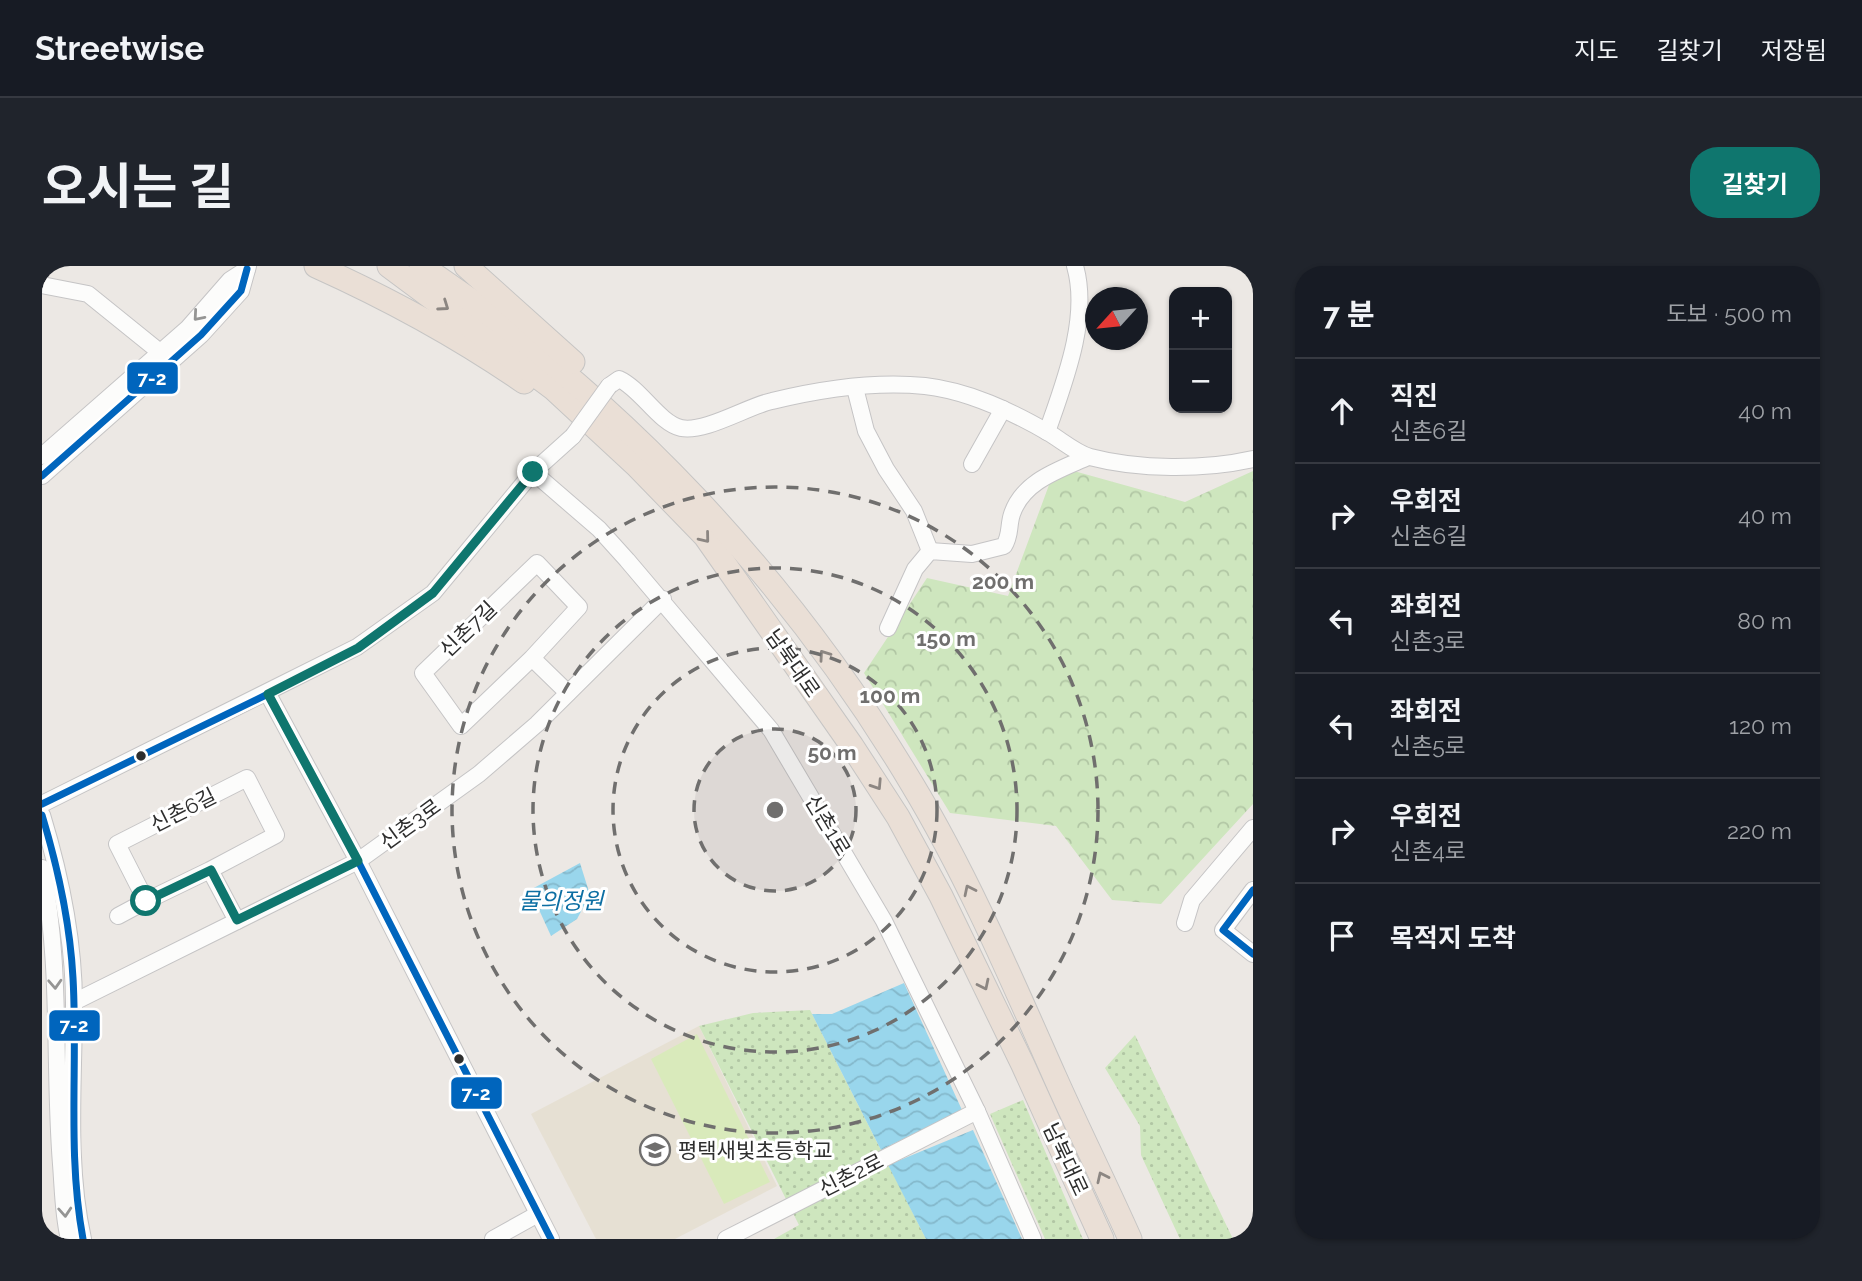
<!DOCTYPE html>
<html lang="ko">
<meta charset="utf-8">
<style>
body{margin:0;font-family:Raleway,"Noto Sans KR",sans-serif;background:#20242c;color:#f1f3f6}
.controls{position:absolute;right:21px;top:21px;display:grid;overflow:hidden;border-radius:14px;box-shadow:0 2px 5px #0004}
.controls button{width:63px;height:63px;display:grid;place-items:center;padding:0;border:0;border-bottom:2px solid #363941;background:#171b24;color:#f1f3f6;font:35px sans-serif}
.compass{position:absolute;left:1043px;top:21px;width:63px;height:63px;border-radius:50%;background:#171b24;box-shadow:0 2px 5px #0004;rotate:243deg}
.stop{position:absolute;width:21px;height:21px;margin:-16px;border:5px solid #0f766e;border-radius:50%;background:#fff}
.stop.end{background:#0f766e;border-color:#fff;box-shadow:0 2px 7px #0008}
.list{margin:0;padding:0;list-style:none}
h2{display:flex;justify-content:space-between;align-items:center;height:91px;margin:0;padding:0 28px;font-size:30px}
h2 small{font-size:23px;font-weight:400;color:#9ea1a6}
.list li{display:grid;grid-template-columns:46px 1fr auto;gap:21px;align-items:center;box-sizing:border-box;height:105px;padding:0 28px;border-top:2px solid #363941}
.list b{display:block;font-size:26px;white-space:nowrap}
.list p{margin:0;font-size:23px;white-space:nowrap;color:#9ea1a6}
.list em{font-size:23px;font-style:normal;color:#9ea1a6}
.icon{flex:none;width:38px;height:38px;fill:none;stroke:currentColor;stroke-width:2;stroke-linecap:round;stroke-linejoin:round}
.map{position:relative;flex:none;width:1211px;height:973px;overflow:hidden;border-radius:28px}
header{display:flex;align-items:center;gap:42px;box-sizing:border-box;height:98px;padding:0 35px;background:#171b24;border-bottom:2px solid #363941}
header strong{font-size:33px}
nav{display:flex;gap:38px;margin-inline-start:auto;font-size:24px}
.intro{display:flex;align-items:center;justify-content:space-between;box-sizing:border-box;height:168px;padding:0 42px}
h1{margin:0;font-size:49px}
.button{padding:18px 32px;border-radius:28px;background:#0f766e;color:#fff;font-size:24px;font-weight:700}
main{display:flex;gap:42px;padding:0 42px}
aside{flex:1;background:#171b24;border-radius:28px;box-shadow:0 2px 5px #0004}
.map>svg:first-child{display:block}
.education{fill:#e6e0d3}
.green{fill:url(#green-dots)}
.forest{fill:url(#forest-crowns)}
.pitch{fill:#d9eabb}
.water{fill:url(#water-waves)}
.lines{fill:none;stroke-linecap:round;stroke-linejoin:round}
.minor-casing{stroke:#c5c4c5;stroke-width:18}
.highway-casing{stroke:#c6c5c4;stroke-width:25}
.minor{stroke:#fcfcfb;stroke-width:16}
.highway{stroke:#eadfd6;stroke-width:23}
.minor-bridge-casing{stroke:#c5c4c5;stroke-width:18;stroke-linecap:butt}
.minor-bridge{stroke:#fcfcfb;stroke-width:16}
.bus-1-casing{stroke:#fff;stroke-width:12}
.bus-1{stroke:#0065bd;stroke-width:7}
.oneway{stroke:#8c8682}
.oneway2{stroke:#959594}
.route{stroke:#0f766e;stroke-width:9}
.ring{fill:none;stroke:#706f6e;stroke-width:3.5;stroke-dasharray:12 9}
.bus-dot{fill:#2e2e2e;stroke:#fff;stroke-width:2.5}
.labels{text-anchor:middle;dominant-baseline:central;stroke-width:6;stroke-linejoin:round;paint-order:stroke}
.street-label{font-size:21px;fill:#2e2e2e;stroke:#fff}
.poi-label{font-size:21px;fill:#2e2e2e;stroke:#fff;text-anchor:start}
.water-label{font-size:23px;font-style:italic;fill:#0d6fa3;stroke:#fff}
.centre{fill:#706f6e;stroke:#fff;stroke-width:3.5}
.ring-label{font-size:21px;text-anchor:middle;font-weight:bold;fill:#706f6e;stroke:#fff;stroke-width:6;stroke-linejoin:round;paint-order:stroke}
.line-badge{stroke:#fff;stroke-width:2.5}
.badge-label{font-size:19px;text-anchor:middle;font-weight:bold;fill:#fff}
</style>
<header>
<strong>Streetwise</strong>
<nav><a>지도</a><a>길찾기</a><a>저장됨</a></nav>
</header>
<div class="intro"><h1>오시는 길</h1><a class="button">길찾기</a></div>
<main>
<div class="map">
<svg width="1211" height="973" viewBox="0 0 1211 973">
<defs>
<pattern id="green-dots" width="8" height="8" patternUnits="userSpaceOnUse" patternTransform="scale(1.75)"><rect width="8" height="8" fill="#cee6be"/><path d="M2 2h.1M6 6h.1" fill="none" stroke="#b1c6a4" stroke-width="1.8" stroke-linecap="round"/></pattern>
<pattern id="forest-crowns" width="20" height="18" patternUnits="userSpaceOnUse" patternTransform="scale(1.75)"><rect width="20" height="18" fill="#cee6be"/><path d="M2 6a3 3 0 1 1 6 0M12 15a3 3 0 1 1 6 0" fill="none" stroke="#b1c6a4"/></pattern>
<pattern id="water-waves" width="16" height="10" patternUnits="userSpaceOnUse" patternTransform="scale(1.75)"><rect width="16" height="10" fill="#99d6ec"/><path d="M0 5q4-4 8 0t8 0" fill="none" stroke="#84b8cb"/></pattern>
</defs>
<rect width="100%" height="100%" fill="#ece8e4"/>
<!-- education -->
<path class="education" d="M657,760L735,920L633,973H554L489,848Z"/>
<!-- green -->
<g class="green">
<path d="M768,744L884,973H732L757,959L657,760L711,747Z"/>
<path d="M1093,769L1191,973H1138L1099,889L1098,860L1063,802Z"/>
<path d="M981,834L1041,973H1003L948,848Z"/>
</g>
<!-- forest -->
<path class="forest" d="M1014,200L1143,236L1211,205V538L1119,638L1070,634L1014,560L908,547L822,407L885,312L966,330Z"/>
<!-- pitch -->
<path class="pitch" d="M655,768L728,916L682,938L609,793Z"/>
<!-- water -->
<g class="water">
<path d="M538,597L548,629L535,653L509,670L488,624Z"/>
<path d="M862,717L920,844L839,884L770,748H790Z"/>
<path d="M931,864L980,973H884L846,899Z"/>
</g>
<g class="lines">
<!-- minor casing -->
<g class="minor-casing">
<g id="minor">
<path d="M0,19L46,28L124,91"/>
<path d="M567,120L577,113C599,123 617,157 639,162C663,167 706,140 730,135C779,123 833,115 883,120C927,125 969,145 1007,167C1019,174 1034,187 1048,191C1097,204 1162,204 1211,193"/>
<path d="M813,122L824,165L844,203L872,245L888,285"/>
<path d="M1005,166C1022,117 1048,52 1033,0"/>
<path d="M0,190L146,62L188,14L205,3"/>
<path d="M930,198L961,143"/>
<path d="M491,206L557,263L585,294L729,464L842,655L935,845L991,973"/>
<path d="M0,210L159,69L199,25L206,0"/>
<path d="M846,362L873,303L888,285L930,288L962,280C969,269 966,260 970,248C981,215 1017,204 1046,191"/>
<path d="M490,392L537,341L495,297L381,407L419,460L490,392L526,427"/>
<path d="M226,428L316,595L509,973"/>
<path d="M0,538L315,381L391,327L491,206L531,170"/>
<path d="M0,549C19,611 32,673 32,738C32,816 24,896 41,973"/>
<path d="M0,602C20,700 11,799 19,898C21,923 21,949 27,973"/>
<path d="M168,604L104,635L75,578L205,512L234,569L168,604L195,655"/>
<path d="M1211,624L1181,664L1211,688"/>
<path d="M76,650L104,635"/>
<path d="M1143,657L1150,634L1211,562"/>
<path d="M32,736L316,595L437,508L495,458L621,333"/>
<path d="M451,973L496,948"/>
<path d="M684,973L935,845"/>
</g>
</g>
<!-- highway casing -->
<g class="highway-casing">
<g id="highway">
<path d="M274,0C345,32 417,71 482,116"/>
<path d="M347,0L512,123L594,199L663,270L810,480L856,551L899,630L981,799L1060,973"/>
<path d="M379,0C578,131 748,314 870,518C926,611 969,712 1013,811C1037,865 1064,919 1088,973"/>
<path d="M424,0L531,96"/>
</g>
</g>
<!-- minor -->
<use href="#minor" class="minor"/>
<!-- highway -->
<use href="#highway" class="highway"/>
<!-- minor-bridge casing -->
<g class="minor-bridge-casing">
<path id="minor-bridge" d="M531,170L567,120"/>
</g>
<!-- minor-bridge -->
<use href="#minor-bridge" class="minor-bridge"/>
<!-- bus-1 casing -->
<g class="bus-1-casing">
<g id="bus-1">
<path d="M0,210L159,69L199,25L205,3"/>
<path d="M0,538L226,428L316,595L509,973"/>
<path d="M0,549C16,602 28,656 31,712C36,799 25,886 41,973"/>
<path d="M1211,624L1181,664L1211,688"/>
</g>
</g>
<!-- bus-1 -->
<use href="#bus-1" class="bus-1"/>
</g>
<!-- one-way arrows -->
<defs><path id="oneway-chevron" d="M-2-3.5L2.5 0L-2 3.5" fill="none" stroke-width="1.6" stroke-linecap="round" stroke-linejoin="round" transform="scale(1.75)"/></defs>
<g class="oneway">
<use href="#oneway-chevron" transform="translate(402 40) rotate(35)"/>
<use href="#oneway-chevron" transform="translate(663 272) rotate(51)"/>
<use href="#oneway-chevron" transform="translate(782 389) rotate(-125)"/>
<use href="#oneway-chevron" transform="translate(835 519) rotate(57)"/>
<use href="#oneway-chevron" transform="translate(927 624) rotate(-116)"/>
<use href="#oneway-chevron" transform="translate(942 719) rotate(64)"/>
<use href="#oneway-chevron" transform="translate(1060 911) rotate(-115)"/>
</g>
<g class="oneway2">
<use href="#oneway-chevron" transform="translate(156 50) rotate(131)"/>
<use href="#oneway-chevron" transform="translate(13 718) rotate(87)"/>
<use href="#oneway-chevron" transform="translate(23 946) rotate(86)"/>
</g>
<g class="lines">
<!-- route -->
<path class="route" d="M104,635L169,604L195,654L316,595L226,428L316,382L391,327L491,206"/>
</g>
<!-- distance rings -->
<circle cx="733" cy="544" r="81" fill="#706f6e" fill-opacity=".12"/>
<g class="ring">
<circle cx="733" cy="544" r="81"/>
<circle cx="733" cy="544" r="162"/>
<circle cx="733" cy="544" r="242"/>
<circle cx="733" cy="544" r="323"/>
</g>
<!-- icons -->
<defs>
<g id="school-ring" transform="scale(1.575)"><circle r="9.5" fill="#fff" stroke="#706f6e" stroke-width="1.5"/><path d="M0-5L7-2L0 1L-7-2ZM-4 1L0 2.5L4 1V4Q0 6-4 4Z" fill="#706f6e"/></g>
</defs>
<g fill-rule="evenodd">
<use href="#school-ring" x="613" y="884"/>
</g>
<!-- markers -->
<g class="bus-dot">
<circle cx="99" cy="490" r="6"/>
<circle cx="417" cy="793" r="6"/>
</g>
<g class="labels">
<!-- street labels -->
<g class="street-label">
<text transform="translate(426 363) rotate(-44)">신촌7길</text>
<text transform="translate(751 397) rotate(55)">남북대로</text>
<text transform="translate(141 544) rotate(-27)">신촌6길</text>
<text transform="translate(368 558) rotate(-36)">신촌3로</text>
<text transform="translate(786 559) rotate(59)">신촌1로</text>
<text transform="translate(1024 893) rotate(65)">남북대로</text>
<text transform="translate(809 909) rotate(-27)">신촌2로</text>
</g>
<!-- poi labels -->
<g class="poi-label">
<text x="636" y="884">평택새빛초등학교</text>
</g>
<!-- water labels -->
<g class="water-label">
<text x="519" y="634">물의정원</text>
</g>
</g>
<circle cx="733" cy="544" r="10" class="centre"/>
<g class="ring-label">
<text x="961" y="323">200 m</text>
<text x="904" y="380">150 m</text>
<text x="848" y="437">100 m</text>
<text x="790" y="494">50 m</text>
</g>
<g class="line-badge">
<rect x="84" y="95" width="53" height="34" rx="7" fill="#0065bd"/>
<rect x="6" y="743" width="53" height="33" rx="7" fill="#0065bd"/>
<rect x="408" y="810" width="53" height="34" rx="7" fill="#0065bd"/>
</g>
<g class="badge-label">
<text x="110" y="119">7-2</text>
<text x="32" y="766">7-2</text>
<text x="434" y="834">7-2</text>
</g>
</svg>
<div class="controls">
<button>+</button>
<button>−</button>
</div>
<svg class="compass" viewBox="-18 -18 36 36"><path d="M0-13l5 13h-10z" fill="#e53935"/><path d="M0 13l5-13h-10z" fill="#9ea1a6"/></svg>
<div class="stop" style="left:104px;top:635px"></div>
<div class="stop end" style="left:491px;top:206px"></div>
</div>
<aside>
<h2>7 분<small>도보 · 500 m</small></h2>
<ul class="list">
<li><svg class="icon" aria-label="ahead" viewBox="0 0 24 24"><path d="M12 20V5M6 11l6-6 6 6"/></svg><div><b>직진</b><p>신촌6길</p></div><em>40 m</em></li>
<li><svg class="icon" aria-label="right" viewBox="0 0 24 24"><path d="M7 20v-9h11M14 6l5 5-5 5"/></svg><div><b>우회전</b><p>신촌6길</p></div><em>40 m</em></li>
<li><svg class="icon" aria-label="left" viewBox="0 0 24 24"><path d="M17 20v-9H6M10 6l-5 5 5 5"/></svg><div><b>좌회전</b><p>신촌3로</p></div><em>80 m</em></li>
<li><svg class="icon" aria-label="left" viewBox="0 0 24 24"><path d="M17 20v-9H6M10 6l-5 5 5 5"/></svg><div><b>좌회전</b><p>신촌5로</p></div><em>120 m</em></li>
<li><svg class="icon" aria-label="right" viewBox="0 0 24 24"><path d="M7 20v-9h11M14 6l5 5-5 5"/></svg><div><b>우회전</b><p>신촌4로</p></div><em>220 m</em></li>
<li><svg class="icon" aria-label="arrive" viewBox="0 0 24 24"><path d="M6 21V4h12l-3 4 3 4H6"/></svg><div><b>목적지 도착</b></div></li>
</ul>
</aside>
</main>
